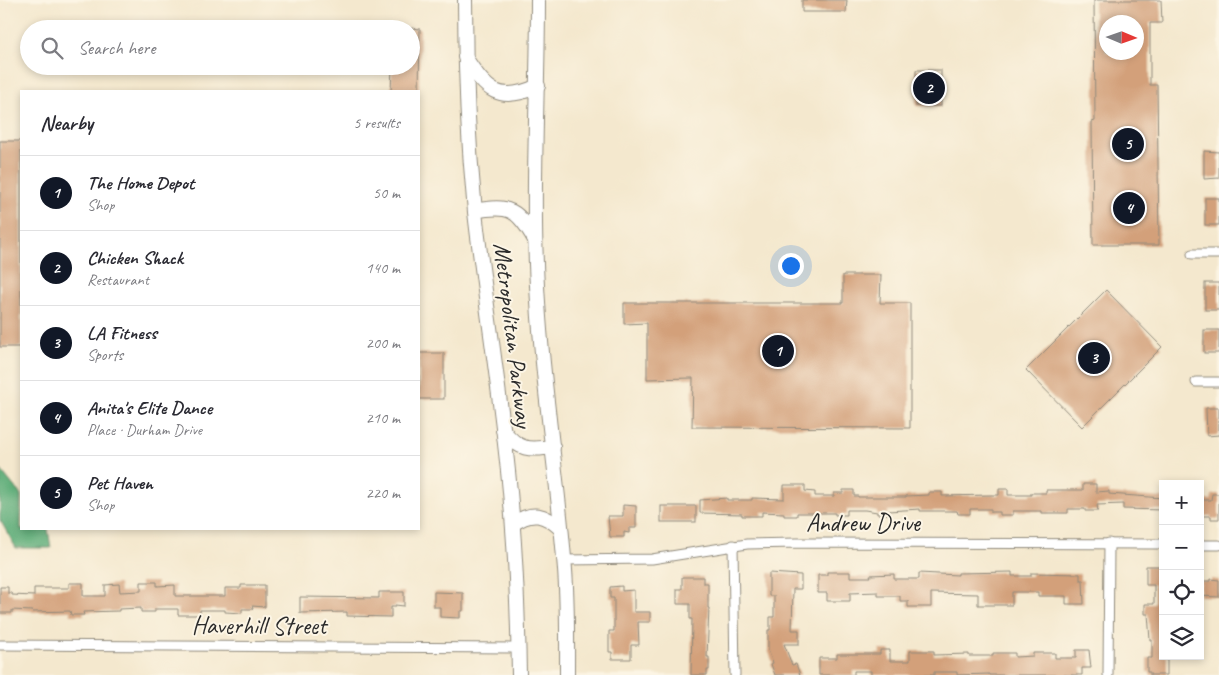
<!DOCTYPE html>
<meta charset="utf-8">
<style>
body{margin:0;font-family:Caveat,sans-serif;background:#f2f2f3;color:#2b2b33}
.controls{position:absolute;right:15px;bottom:15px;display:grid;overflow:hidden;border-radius:0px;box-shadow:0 2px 8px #0003}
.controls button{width:45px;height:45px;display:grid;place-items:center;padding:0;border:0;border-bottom:1px solid #e1e1e2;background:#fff;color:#2b2b33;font:25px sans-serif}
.compass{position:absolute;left:1099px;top:15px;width:45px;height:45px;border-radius:50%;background:#fff;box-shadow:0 2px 8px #0003;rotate:92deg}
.you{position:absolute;left:790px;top:265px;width:18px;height:18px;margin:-12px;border:4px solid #fff;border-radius:50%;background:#1a73e8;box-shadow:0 0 0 8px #1a73e833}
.badge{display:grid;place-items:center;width:32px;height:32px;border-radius:50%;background:#111827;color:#fff;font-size:16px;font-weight:700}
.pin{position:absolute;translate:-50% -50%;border:2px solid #fff;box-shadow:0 1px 5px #0006}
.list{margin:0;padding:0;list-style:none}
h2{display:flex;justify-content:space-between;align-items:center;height:65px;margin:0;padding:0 20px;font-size:21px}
h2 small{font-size:16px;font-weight:400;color:#7c7c81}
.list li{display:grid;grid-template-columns:32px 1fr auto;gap:15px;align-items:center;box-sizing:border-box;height:75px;padding:0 20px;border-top:1px solid #e1e1e2}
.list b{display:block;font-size:19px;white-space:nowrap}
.list p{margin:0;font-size:16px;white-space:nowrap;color:#7c7c81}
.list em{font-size:16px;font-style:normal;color:#7c7c81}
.icon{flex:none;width:28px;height:28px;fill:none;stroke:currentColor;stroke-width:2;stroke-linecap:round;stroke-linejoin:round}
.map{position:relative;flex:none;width:1219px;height:675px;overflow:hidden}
.search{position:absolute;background:#fff;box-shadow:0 2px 8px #0003;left:20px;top:20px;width:400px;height:55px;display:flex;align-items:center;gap:12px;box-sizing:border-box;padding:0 18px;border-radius:28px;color:#7c7c81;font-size:19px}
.panel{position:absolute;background:#fff;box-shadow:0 2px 8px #0003;left:20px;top:90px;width:400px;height:440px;border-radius:0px}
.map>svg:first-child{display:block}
.forest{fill:#5ead79;stroke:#446c52}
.building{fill:#d3a07a;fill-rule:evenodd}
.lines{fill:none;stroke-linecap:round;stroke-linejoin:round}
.minor-casing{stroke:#908a7c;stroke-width:11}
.primary-casing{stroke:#908a7c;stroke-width:16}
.minor{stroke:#fff;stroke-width:9}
.primary{stroke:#fff;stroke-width:14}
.labels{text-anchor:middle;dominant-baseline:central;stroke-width:4;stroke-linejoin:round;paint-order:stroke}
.street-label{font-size:25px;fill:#2b2b2b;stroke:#fcf5e5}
</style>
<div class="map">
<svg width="1219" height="675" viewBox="0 0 1219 675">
<rect width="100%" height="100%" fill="#fcf5e5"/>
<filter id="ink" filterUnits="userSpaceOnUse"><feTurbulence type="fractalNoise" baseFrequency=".02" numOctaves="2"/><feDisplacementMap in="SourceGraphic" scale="10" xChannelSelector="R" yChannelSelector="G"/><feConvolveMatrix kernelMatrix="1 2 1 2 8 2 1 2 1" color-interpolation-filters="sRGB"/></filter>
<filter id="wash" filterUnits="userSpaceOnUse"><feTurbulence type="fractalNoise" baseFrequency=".0096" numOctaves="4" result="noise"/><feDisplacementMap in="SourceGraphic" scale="20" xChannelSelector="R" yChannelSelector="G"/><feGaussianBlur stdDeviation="1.12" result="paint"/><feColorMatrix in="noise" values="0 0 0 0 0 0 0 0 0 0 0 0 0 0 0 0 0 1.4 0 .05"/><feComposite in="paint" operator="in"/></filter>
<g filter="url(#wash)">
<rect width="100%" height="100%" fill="#f4e8ce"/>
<!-- forest -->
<path class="forest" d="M0,469L21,495V529H48L51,548H16L0,520Z"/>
<g id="blocks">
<!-- building -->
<g class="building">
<path d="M802,0H847L846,12H802Z"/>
<path d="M1094,0H1161L1162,23H1150V85H1157L1159,245H1093L1092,122L1095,121ZM1106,22H1136V52H1106Z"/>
<path d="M411,28L420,29L419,91H391L392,66H411Z"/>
<rect x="916" y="70" width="25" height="36"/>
<rect x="0" y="141" width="21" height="206"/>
<path d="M1204,151L1219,152V178L1204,179Z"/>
<rect x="1205" y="198" width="14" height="27"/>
<path d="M843,275H881L880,303H910V428L692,427L693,378L647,379V323L624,324V303H843Z"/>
<rect x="1205" y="283" width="14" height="27"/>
<path d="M1106,290L1162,347L1082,427L1026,370Z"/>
<rect x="1204" y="330" width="15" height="23"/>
<rect x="419" y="353" width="25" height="46"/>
<path d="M1206,408H1219V435L1207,436Z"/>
<path d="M1083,484H1096V492L1109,491V494L1163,498V510L1123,509V504L1097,505L1098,511H1085V509H1068V513H1042V511H1013V515H1000V512H991V509H970V514H958L957,511H920V509L888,511V514H877V512L865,510H847V515H835V513H797V516H784V513L762,512V516H742V514L700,513V500L727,498V500H752V498L784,499V485H805V491L815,492V496H834V493H843V490H854V496H858V497H906V496L929,495V492H942V496L991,495H999V489H1008V495H1031V493H1046V490H1083Z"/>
<path d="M1212,494H1219V519H1211V516H1200V500H1211Z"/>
<path d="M623,505L636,506V528H629V533L624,532V537H610L608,516H623Z"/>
<rect x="661" y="506" width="35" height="16"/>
<path d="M1146,566H1160L1161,569H1163V656H1167V675H1150V672H1147V658H1152V640H1150L1148,614H1145V604H1154V585H1146Z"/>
<path d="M827,572H850V577H871L870,575L894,574V579H919V573L958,575V573L1012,572V576H1031V573L1080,574V580H1083L1084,604H1066V596H1038V592H1012V605H978V594L931,593V607H908V601H900V596H878V592L850,593V601H827V593H818V575H827Z"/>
<path d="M769,573L801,575V589H793L792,630H799V644H784L792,665L796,664L800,675H775L771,664L773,663L768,650V630H770V617H774V596H769Z"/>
<path d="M682,577H703V583H708V608H709L707,657H709V670H707V675H691L692,619H690V604H677V589H682Z"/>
<path d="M1211,579L1219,580V597L1200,596L1201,581H1211Z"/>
<path d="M141,582H157V586L175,585V596H225V588H241V585H265V607L252,606L253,609H242V613L225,612V610H200V615H178V609H155V612H141V608L119,609V611L83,612L84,615H71L70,611L32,612V611L12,610V613H0V587H8V593H12V595L34,596V588H69V583H83V596H105V585L119,584L120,592L141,591Z"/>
<path d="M622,586V591L634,590V612H650V622H638L639,645H631V659H612V652H609V631H614V598H610V587Z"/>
<path d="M379,592H404V606L395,605V607H391V617L347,616V612L300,613V597L379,598Z"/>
<path d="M434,592L463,593V611H460V618L440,617V607H434Z"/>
<path d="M880,650H890V661H910V651H934V655L969,654V656H993V653H1015V657L1033,656V653H1055V658H1076V650H1089L1091,668H1082V675H989V674L957,675V672H934V675H871V671H854V675H819V658H837V654H880Z"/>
</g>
</g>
</g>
<g filter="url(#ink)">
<use href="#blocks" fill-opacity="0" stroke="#908a7c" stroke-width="1"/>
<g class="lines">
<!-- minor casing -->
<g class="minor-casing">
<g id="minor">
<path d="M1192,254H1219"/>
<path d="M1196,382H1219"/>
<path d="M733,545L735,675"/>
<path d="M1200,545H1219"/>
<path d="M565,560L652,559L747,544L797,543L1163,544"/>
<path d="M0,645L518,648"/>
<path d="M1108,675L1109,543"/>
</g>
</g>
<!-- primary casing -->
<g class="primary-casing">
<g id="primary">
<path d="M465,0C465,71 468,141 475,212C485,298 499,384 508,471C515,539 518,607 519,675"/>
<path d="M538,0C538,101 531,202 538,302C543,388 557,473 564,558C568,597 567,636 567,675"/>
<path d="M465,57C486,91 499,104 538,86"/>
<path d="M475,211C510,204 518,210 535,240"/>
<path d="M503,430C519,451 529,450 553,447"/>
<path d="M513,524C532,510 545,514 561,529"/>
</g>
</g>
<!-- minor -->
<use href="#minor" class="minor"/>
<!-- primary -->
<use href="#primary" class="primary"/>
</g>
</g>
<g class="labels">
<!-- street labels -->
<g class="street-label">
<text transform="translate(513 335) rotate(83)">Metropolitan Parkway</text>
<text x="863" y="523">Andrew Drive</text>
<text x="259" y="626">Haverhill Street</text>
</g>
</g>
</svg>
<div class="controls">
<button>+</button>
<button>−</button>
<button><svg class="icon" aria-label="locate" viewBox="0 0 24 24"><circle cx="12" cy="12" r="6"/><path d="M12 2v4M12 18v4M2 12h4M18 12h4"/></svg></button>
<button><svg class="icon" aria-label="layers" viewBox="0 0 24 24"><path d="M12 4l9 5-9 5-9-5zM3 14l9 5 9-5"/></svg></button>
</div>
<svg class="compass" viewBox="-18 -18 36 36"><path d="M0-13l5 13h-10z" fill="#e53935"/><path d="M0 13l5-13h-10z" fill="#7c7c81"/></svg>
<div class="you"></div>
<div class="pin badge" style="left:778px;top:351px">1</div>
<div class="pin badge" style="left:929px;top:88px">2</div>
<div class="pin badge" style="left:1094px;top:358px">3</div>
<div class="pin badge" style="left:1129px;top:208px">4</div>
<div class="pin badge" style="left:1128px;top:144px">5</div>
<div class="search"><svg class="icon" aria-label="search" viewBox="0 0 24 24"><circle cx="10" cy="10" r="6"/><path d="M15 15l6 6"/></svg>Search here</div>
<section class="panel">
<h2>Nearby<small>5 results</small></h2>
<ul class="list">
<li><span class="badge">1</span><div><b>The Home Depot</b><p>Shop</p></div><em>50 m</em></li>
<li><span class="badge">2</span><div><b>Chicken Shack</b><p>Restaurant</p></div><em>140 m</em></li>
<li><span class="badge">3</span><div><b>LA Fitness</b><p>Sports</p></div><em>200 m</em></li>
<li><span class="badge">4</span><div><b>Anita's Elite Dance</b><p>Place · Durham Drive</p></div><em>210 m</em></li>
<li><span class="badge">5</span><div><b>Pet Haven</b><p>Shop</p></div><em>220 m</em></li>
</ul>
</section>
</div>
